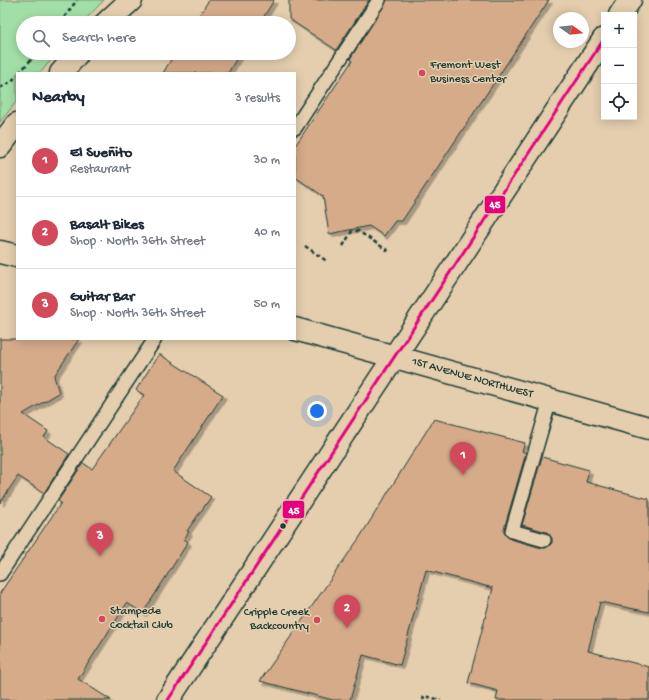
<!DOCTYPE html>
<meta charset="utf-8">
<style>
body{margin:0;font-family:"Gochi Hand",sans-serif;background:#f2f2f3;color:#1f2937}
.controls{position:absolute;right:12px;top:12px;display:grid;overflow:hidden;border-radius:0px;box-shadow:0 2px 10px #0003}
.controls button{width:36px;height:36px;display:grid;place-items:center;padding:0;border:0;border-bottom:1px solid #e0e1e3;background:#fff;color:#1f2937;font:20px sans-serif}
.compass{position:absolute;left:553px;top:12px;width:36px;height:36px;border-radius:50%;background:#fff;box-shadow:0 2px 10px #0003;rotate:105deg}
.you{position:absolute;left:317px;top:411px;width:14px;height:14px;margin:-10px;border:3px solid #fff;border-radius:50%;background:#1a73e8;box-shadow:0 0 0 6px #1a73e833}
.badge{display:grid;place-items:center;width:26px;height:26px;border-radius:50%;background:#d1495b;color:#fff;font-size:13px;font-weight:700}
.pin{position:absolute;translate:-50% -33px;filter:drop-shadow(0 1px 2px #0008)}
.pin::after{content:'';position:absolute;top:21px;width:14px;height:12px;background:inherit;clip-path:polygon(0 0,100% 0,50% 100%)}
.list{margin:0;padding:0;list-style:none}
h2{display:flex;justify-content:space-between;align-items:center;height:52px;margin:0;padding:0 16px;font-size:17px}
h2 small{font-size:13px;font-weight:400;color:#747a83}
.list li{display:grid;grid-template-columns:26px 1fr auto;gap:12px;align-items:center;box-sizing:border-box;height:72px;padding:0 16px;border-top:1px solid #e0e1e3}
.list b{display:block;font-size:15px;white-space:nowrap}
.list p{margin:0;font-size:13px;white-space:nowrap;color:#747a83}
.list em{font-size:13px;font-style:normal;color:#747a83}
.icon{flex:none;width:22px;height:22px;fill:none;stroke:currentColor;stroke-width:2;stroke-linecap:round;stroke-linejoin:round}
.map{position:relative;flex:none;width:649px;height:700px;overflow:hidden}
.search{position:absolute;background:#fff;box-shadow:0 2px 10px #0003;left:16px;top:16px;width:280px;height:44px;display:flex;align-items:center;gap:10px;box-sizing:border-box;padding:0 14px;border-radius:22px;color:#747a83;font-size:15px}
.panel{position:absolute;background:#fff;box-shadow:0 2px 10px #0003;left:16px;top:72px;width:280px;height:268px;border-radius:0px}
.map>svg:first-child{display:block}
.green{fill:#a2dfa6;stroke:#608e6d}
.building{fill:#d5ab8a;stroke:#1f3d34;filter:url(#shadow)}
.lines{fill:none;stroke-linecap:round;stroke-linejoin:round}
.lane-casing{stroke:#1f3d34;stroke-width:16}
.street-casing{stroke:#1f3d34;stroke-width:25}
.secondary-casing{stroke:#1f3d34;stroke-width:25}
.path{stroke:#1f3d34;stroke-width:2.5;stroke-dasharray:4 3;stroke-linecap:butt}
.lane{stroke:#e4ceae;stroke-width:13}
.street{stroke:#e4ceae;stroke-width:22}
.secondary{stroke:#e4ceae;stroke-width:22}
.bus-1-casing{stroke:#e4ceae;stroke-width:6}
.bus-1{stroke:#e5007d;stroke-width:3}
.poi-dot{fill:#d1495b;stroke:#e4ceae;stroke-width:1.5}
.bus-dot{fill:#1f3d34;stroke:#e4ceae;stroke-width:1.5}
.labels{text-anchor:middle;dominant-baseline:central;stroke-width:3;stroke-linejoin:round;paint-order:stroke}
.poi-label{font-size:12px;fill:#1f3d34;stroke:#e4ceae;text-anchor:start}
.street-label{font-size:12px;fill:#1f3d34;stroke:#e4ceae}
.line-badge{stroke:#e4ceae;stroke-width:1.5}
.badge-label{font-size:11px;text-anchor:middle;font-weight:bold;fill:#fff}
</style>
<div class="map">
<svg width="649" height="700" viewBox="0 0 649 700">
<defs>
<filter id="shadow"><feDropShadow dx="3.5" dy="3.5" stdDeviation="0" flood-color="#0004"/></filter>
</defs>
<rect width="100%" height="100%" fill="#e4ceae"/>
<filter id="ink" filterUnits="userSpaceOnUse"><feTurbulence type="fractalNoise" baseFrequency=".025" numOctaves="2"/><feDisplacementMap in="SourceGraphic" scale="8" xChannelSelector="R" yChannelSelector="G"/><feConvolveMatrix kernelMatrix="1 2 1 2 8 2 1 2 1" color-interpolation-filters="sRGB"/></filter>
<g filter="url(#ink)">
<!-- green -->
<path class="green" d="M0,0H104L82,23H23V53H57L40,73H17V101L0,122Z"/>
<!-- building -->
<g class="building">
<path d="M209,0H274L260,23H194Z"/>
<path d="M289,0H369L336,50L289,19Z"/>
<path d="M387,0H549L402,221H395L384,236L369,226L329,234L323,196L295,177V146L352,61L350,59Z"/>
<path d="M175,53H240L228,73H163Z"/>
<path d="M0,339H79L54,376L59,393L23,414L48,431L44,437L69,454L44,493L18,476L0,503Z"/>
<path d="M159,354L223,395L173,471L211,497L187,531L189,532L184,539L188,542L143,613L127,603L78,679L111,700H0V593L61,503L58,501L83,463L92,469L144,395L136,390Z"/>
<path d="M434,419L525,443L522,451L526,453L504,529V533L510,539L542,548H546L552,543V538L547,532L522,525L542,457L589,470L586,482L649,499V612L600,602L588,651L649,667V700H496L498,691L468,683L493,588L426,570L400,665L363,655L350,700H333L260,681L360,537Z"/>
</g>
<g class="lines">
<!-- lane casing -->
<g class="lane-casing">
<g id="lane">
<path d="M295,128L379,0"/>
<path d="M544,540L512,531L550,400"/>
<path d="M0,574L155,339"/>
</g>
</g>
<!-- street casing -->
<g class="street-casing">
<g id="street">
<path d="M106,23L131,0"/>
<path d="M61,73L78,53"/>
<path d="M0,146L17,124"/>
<path d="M0,252L17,256"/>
<path id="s1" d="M295,329L649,428"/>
</g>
</g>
<!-- secondary casing -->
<g class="secondary-casing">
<g id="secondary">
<path d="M620,15L630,0"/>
<path d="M168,700L604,39"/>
</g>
</g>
<!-- path -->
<g class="path">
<path d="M60,23L77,0"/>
<path d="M19,73L37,53"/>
<path d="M0,88L12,81L17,75"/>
<path d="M305,246L328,262"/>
<path d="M343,246L352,231H358L390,252"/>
<path d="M423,700L424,696L441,700"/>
</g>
<!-- lane -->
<use href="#lane" class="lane"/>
<!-- street -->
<use href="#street" class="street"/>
<!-- secondary -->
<use href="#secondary" class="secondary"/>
<!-- bus-1 casing -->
<g class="bus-1-casing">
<path id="bus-1" d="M168,700L604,39"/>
</g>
<!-- bus-1 -->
<use href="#bus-1" class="bus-1"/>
</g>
</g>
<!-- markers -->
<g class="poi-dot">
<circle cx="422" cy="73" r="4"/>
<circle cx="102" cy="619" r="4"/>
<circle cx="317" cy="620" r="4"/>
</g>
<circle class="bus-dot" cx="283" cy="526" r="3.5"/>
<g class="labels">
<!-- poi labels -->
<g class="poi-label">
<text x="430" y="66">Fremont West<tspan x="430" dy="14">Business Center</tspan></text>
<text x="110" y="612">Stampede<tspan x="110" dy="14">Cocktail Club</tspan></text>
<text x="309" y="613" text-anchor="end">Cripple Creek<tspan x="309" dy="14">Backcountry</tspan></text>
</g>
<!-- street labels -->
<g class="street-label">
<text stroke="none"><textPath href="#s1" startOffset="184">1ST AVENUE NORTHWEST</textPath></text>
</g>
</g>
<g class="line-badge">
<rect x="484" y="195" width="22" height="19" rx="4" fill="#e5007d"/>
<rect x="282" y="500" width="23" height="19" rx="4" fill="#e5007d"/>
</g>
<g class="badge-label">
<text x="495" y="208">45</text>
<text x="294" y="514">45</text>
</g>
</svg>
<div class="controls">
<button>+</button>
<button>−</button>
<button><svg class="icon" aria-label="locate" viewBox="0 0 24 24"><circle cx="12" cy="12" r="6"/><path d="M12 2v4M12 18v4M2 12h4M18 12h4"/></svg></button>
</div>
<svg class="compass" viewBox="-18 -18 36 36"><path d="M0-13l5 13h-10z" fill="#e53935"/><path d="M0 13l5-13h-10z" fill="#747a83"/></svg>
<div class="you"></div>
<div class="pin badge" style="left:463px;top:475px">1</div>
<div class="pin badge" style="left:347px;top:628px">2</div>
<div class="pin badge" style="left:100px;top:556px">3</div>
<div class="search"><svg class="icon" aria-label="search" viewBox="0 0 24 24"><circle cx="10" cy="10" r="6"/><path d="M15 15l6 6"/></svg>Search here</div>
<section class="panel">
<h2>Nearby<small>3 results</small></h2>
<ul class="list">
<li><span class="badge">1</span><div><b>El Sueñito</b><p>Restaurant</p></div><em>30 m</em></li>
<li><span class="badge">2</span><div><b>Basalt Bikes</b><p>Shop · North 36th Street</p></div><em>40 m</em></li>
<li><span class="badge">3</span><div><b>Guitar Bar</b><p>Shop · North 36th Street</p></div><em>50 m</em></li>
</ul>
</section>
</div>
